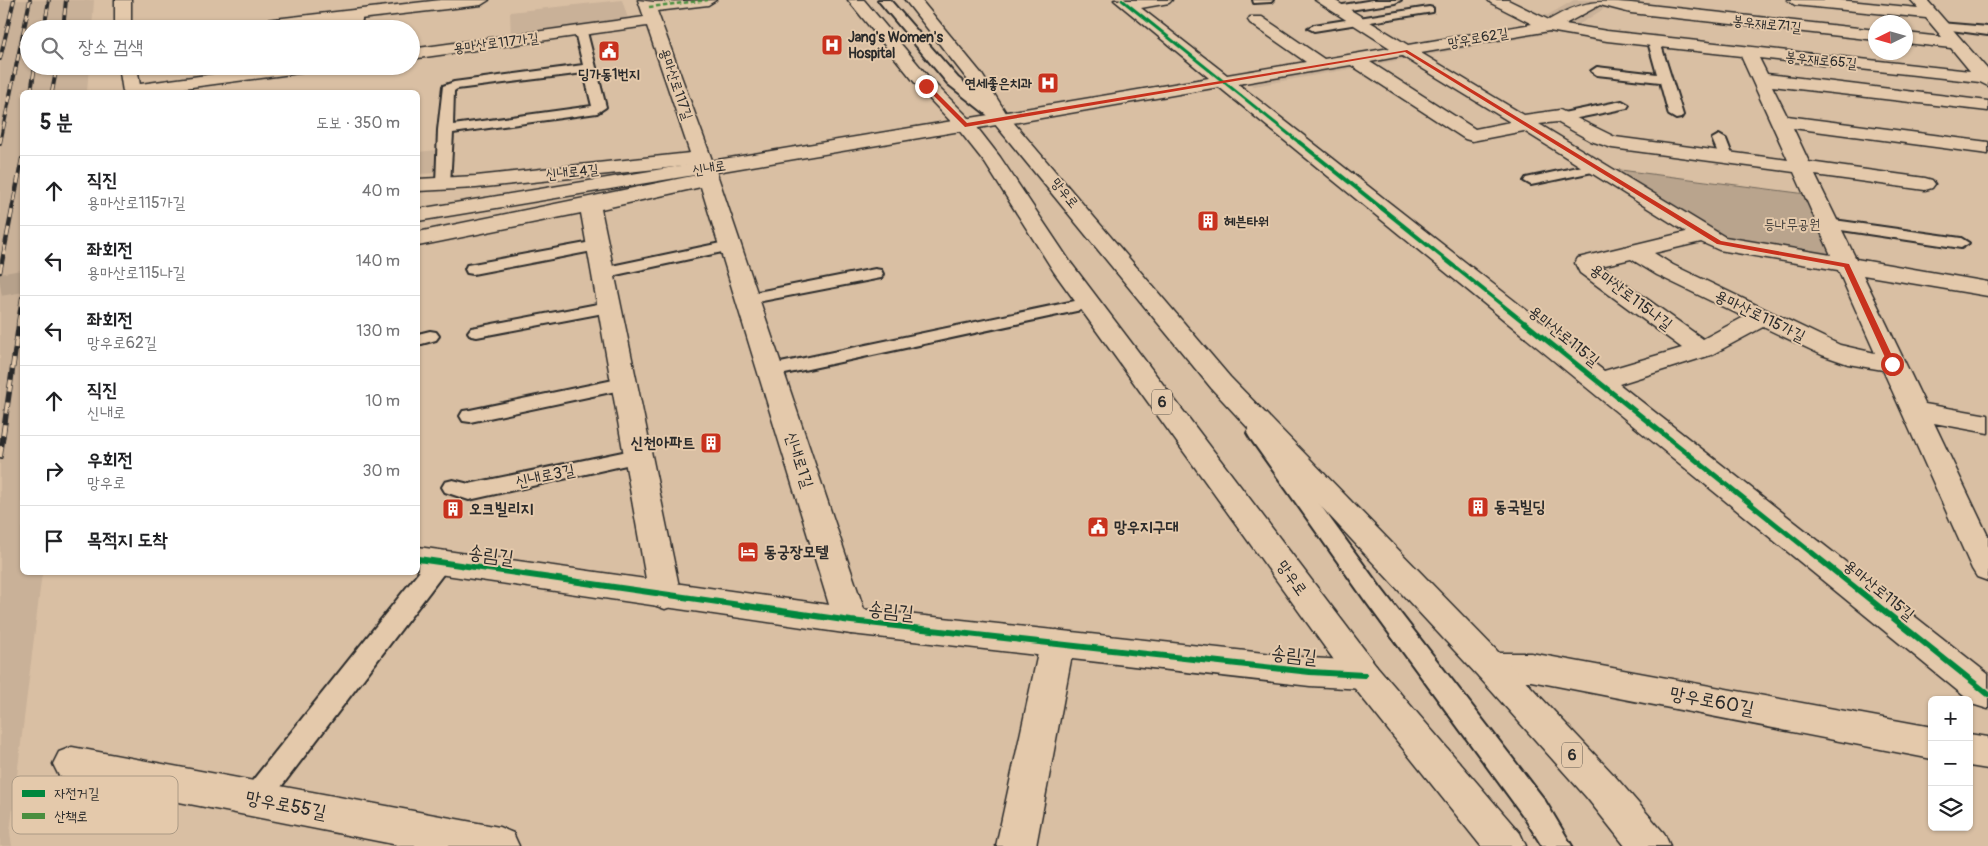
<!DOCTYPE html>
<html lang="ko">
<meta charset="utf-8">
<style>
body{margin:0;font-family:Pangolin,"Poor Story",sans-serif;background:#f2f2f2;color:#202124}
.controls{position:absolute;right:15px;bottom:15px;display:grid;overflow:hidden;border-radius:8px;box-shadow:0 1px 4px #0004}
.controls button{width:45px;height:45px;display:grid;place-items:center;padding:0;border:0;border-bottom:1px solid #e0e0e0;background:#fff;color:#202124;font:25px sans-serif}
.compass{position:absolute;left:1868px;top:15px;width:45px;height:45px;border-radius:50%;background:#fff;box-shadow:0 1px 4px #0004;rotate:265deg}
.stop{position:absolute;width:15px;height:15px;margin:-11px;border:4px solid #c8321e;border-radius:50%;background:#fff}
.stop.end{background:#c8321e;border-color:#fff;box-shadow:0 1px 5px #0008}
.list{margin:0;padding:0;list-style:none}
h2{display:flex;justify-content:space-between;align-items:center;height:65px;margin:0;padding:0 20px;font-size:21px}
h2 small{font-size:16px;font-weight:400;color:#757577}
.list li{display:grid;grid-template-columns:32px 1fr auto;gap:15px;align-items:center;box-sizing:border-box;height:70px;padding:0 20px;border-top:1px solid #e0e0e0}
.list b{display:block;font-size:19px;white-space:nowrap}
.list p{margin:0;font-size:16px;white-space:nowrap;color:#757577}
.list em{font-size:16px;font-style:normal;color:#757577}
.icon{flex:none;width:28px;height:28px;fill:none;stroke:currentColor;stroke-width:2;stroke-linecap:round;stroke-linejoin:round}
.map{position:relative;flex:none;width:1988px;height:846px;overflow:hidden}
.search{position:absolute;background:#fff;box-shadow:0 1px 4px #0004;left:20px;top:20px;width:400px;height:55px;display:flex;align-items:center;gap:12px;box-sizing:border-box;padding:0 18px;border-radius:28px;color:#757577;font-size:19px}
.panel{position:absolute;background:#fff;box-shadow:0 1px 4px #0004;left:20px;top:90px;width:400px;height:485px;border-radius:8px}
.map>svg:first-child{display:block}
.built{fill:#c9b198}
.green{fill:#b9a48d;stroke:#72685c}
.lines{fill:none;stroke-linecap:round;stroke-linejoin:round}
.secondary-tunnel{stroke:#b6a18b;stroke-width:22;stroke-dasharray:22 11;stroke-linecap:butt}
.service-casing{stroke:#2b2b2b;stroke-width:4}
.minor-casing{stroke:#2b2b2b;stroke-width:3}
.tertiary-casing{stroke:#2b2b2b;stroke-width:3}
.secondary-casing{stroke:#2b2b2b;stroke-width:3}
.primary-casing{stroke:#2b2b2b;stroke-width:3}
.service{fill:#e4c9ab;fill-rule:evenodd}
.minor{fill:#e4c9ab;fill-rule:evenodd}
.tertiary{fill:#e4c9ab;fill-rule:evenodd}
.secondary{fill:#e4c9ab;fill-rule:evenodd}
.primary{fill:#e4c9ab;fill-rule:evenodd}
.rail-far2-casing{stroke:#2b2b2b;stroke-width:4}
.rail-far1-casing{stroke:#2b2b2b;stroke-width:4.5}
.rail-casing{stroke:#2b2b2b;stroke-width:5.5}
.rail-far2{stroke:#e4c9ab;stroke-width:2.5;stroke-dasharray:7;stroke-linecap:butt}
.rail-far1{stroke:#e4c9ab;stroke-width:3;stroke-dasharray:9;stroke-linecap:butt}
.rail{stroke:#e4c9ab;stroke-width:4;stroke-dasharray:11;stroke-linecap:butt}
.quiet{stroke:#4a8e3f;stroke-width:2.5;stroke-dasharray:4.5 2.5;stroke-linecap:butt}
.cycleway-far3-casing{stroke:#e4c9ab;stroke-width:5}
.cycleway-far2-casing{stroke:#e4c9ab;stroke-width:6}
.cycleway-far1-casing{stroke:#e4c9ab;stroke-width:8}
.cycleway-casing{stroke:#e4c9ab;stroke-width:9}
.cycleway-far3{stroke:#00873e;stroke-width:3}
.cycleway-far2{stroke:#00873e;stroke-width:4}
.cycleway-far1{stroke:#00873e;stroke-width:5}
.cycleway{stroke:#00873e;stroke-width:6}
.route{fill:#c8321e}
.labels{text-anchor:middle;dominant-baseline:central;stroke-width:4;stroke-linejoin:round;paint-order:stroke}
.far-street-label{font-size:14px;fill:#2b2b2b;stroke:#e4c9ab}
.far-poi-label{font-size:14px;font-weight:bold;fill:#2b2b2b;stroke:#e4c9ab;text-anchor:start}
.far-park-label{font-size:14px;fill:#403d3a;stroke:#e4c9ab}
.shield{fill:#e4c9ab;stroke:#625a51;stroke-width:1}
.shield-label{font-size:15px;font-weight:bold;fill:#2b2b2b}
.street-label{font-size:16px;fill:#2b2b2b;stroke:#e4c9ab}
.poi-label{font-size:16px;font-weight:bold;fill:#2b2b2b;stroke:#e4c9ab;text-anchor:start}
.near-street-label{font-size:19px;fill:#2b2b2b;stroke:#e4c9ab}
.key{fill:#e4c9ab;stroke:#ac9a85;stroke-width:1}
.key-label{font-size:14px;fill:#2b2b2b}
</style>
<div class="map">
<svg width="1988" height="846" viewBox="0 0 1988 846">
<rect width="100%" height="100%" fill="#d9bfa3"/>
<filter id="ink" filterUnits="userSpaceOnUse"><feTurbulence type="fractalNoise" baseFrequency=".02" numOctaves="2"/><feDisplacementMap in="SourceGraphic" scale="10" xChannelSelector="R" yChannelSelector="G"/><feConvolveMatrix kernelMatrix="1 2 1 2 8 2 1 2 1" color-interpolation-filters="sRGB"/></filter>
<g filter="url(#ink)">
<!-- built -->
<g class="built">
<path d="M0,0H94L92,29H29V66H89L87,92H22V572L42,573L10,832L12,846H0Z"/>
<path d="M622,0L629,22L511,36L510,12Z"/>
<path d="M1574,0H1618L1578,25L1594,31L1579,38L1551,33L1254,86L1235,74L1529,24L1527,21L1531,17L1537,14L1548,15Z"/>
<path d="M437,150L436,173L418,174V152Z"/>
</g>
<!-- green -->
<path class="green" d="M1597,167L1814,195L1846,266L1719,243Z"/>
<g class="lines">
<!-- secondary-tunnel -->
<path class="secondary-tunnel" d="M0,285L22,281"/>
<!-- service casing -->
<g class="service-casing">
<g id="service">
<path d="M878,0H890L958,78L1006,116L1008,119L1006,122H996L948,84Z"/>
<path d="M1253,0H1273L1271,2L1254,3Z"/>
<path d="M1373,0H1401L1395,3L1337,12L1331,9L1337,6Z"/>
<path d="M1429,7L1433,8V12L1314,31L1308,28L1314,25Z"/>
<path d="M357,11L363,14L360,29H348L351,14Z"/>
<path d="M1940,23L1988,27V35L1936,28L1934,26Z"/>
<path d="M581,28L587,32L606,107L597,113L453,133L450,184L443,188L438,187L436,184L438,130L443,86L454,82L583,65L575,32ZM584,73L592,106L453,125L454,91L457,89Z"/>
<path d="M1654,38L1660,42L1683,115L1681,118L1676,119L1669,115L1660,82L1597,75L1591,71L1597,67L1657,74L1648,42Z"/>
<path d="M1622,101L1629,105L1627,108L1563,121L1556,117L1563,113Z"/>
<path d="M1719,135L1726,139L1733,157L1731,160H1721L1712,139Z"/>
<path d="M1597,163L1602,164L1604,167L1602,170L1531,185L1524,181L1526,178Z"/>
<path d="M1827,219L1961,238L1969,243L1961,248L1821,227L1819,224Z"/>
<path d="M597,241L605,246L603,249L473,274L467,273L465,269L467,265L473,264Z"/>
<path d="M730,241L738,246L736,249L602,278L596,277L594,273L596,269L602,268Z"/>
<path d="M875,269L881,270L883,274L881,278L747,304L741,303L738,299L741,295L747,294Z"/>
<path d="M1089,298L1095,299L1098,303L1095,307L771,377L764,375L762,371L764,367L771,365Z"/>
<path d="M608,302L614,303L617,307L614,311L477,337L471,336L468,332L471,328L477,327Z"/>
<path d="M430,331L436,332L439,336L436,340L418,345V334Z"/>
<path d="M623,378L630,380L633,384L630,388L470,422L463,421L460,416L463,411L470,410Z"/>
<path d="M1257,426L1264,428L1380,587L1544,799L1572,846H1542L1524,817L1364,599L1250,438L1247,433L1250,428Z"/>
<path d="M637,449L644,451L647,456L644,461L469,500L445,492L442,487L445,482L453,480L469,484Z"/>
<path d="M439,554L447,557L450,563L447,569L265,808L255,812L245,808L241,799L245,790L431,557Z"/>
</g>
</g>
<!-- minor casing -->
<g class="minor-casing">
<g id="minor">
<path d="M441,0H489L481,5L273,29H222L230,24Z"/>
<path d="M638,0L654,2L716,0L708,5L657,11L715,168L868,621L863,630L851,634L839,630L834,621L701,187L601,209L681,596L676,605L665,609L654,605L649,596L581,213L418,246V232L697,175L694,165L476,188L418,191V179L476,176L690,153L647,26L411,59V49L644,17Z"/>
<path d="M1114,0H1172L1169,3L1141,8L1227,75L1306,62L1250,23L1248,20L1250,17H1262L1324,59L1390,48L1315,0H1334L1408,45L1532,24L1491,3L1488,0H1508L1549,20C1581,2 1593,0 1631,3L1876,30V40L1631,13L1600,5L1565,24L1607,31L1970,71L1951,48L1906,43V33L1942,37L1926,18L1795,5L1787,0H1839L1918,8L1911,0H1927L1988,70V86L1980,82L1759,58L1767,74L1988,101V111L1772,86L1787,116L1988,142V154L1793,128L1809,162L1925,178L1932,180L1935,184L1932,188L1925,190L1815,175L1856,259L1988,282V296L1863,275L1925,404L1988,415V433L1934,423L1988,536V581L1977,577L1972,569L1883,370L1848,364L1822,355L1763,327L1711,355L1619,384L1988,674V709L1975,705L1219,87L1001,125L994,123L992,119L994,115L1001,113L1209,78ZM1549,31L1607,41L1741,56L1788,160L1615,137L1560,110L1524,115L1421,53ZM1402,56L1510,122L1475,129L1370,62ZM1351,65L1465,139L1472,141L1524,131L1686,232L1578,258L1575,263L1580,273L1682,348L1604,371L1238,84ZM1557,122L1591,141L1612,148L1794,172L1831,255L1725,237L1539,124ZM1701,242L1719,250L1838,270L1875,353L1840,345L1673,265L1654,253ZM1631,259L1657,275L1744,317L1703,339L1601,266Z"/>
<path d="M273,66H322L314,71L154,92H126L124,90L127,86L133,85Z"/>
<path d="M1057,630L1069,634L1074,644L1036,846H996L1040,644L1045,634Z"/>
<path d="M1491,653H1531L1932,727V759L1531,681H1491L1479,677L1474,667L1479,657Z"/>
<path d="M1969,734L1988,737V769L1969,766Z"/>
<path d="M72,747L499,827L513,833L519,846H403L72,781L59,776L53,764L59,752Z"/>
</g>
</g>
<!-- tertiary casing -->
<g class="tertiary-casing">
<g id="tertiary">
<rect x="115" y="0" width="16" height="29"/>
<path d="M119,66H137L141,92H123Z"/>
<path d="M1001,113L1008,115L1010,119L1008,123L705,174L698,172L695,168L698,164L705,162Z"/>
<path d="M418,547L851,608L1310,658L1364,661L1376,665L1381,675L1376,685L1364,689L1310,686L851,634L418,571Z"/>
</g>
</g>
<!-- secondary casing -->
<g class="secondary-casing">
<path id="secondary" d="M705,162L712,164L715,168L712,172L418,221V209Z"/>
</g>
<!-- primary casing -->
<g class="primary-casing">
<g id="primary">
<path d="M848,0H864L932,81L972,121L1000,157L1071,263L1376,665L1520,833L1526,846H1481L1352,685L1054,272L985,163L958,129L920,89Z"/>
<path d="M905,0H921L981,73L1008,116L1230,377L1503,657L1613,774L1664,833L1670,846H1625L1587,798L1479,677L1212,389L994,123L967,79Z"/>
</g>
</g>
<!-- service -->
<use href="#service" class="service"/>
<!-- minor -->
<use href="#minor" class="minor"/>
<!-- tertiary -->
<use href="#tertiary" class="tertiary"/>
<!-- secondary -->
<use href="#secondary" class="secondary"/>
<!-- primary -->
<use href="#primary" class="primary"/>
<!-- rail-far2 casing -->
<g class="rail-far2-casing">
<g id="rail-far2">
<path d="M44,29L49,0"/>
<path d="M63,29L66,0"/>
<path d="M0,59L14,0"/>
<path d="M31,92L35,66"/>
<path d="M52,92L57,66"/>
<path d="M0,143L30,0"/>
</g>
</g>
<!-- rail-far1 casing -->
<g class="rail-far1-casing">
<g id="rail-far1">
<path d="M0,272L22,159"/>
<path d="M18,324L22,298"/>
</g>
</g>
<!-- rail casing -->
<g class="rail-casing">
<path id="rail" d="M0,457L19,323"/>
</g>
<!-- rail-far2 -->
<use href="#rail-far2" class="rail-far2"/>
<!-- rail-far1 -->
<use href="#rail-far1" class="rail-far1"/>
<!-- rail -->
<use href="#rail" class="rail"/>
<!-- quiet -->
<path class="quiet" d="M649,7L708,0"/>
<!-- cycleway-far3 casing -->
<g class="cycleway-far3-casing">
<path id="cycleway-far3" d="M1122,0L1300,143"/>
</g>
<!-- cycleway-far2 casing -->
<g class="cycleway-far2-casing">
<path id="cycleway-far2" d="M1299,142L1526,324"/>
</g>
<!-- cycleway-far1 casing -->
<g class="cycleway-far1-casing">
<path id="cycleway-far1" d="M1525,323L1813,554"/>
</g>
<!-- cycleway casing -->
<g class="cycleway-casing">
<g id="cycleway">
<path d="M1812,553L1988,694"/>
<path d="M418,559L851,621L1310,672L1364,675"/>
</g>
</g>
<!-- cycleway-far3 -->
<use href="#cycleway-far3" class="cycleway-far3"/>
<!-- cycleway-far2 -->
<use href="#cycleway-far2" class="cycleway-far2"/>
<!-- cycleway-far1 -->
<use href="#cycleway-far1" class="cycleway-far1"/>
<!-- cycleway -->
<use href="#cycleway" class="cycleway"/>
</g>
</g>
<!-- route -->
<path class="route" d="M1407,50L1721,241L1849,264L1896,364L1892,366L1888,364L1844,267L1717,244L1405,52L965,127L924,86L928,84L967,123Z"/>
<!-- icons -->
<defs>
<g id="hospital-square" transform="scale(1.125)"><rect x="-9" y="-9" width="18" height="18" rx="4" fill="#c8321e" stroke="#e4c9ab"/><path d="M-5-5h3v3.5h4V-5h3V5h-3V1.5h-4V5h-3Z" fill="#fff"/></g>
<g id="civic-square" transform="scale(1.125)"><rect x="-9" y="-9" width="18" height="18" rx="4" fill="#c8321e" stroke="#e4c9ab"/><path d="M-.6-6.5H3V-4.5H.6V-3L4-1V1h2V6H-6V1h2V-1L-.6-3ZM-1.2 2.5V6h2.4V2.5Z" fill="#fff"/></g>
<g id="building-square" transform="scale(1.125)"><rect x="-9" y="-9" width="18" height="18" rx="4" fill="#c8321e" stroke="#e4c9ab"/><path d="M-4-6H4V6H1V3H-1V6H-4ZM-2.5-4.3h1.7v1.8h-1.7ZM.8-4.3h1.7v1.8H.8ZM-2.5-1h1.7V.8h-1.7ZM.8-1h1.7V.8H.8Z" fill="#fff"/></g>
<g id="hotel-square" transform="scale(1.125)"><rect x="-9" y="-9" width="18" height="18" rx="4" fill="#c8321e" stroke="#e4c9ab"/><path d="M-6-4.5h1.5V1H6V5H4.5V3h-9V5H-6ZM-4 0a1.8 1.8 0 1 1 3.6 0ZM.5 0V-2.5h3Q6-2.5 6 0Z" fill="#fff"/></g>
</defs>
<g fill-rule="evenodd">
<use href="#hospital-square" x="832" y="45"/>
<use href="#civic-square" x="609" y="51"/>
<use href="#hospital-square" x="1048" y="83"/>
<use href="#building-square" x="1208" y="221"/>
<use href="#building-square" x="711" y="443"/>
<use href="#building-square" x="1478" y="507"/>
<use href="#building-square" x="453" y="509"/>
<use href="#civic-square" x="1098" y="527"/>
<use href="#hotel-square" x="748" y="552"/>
</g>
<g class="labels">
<!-- far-street labels -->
<g class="far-street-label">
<text transform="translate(1767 24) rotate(6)">봉우재로71길</text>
<text transform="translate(1478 38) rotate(-10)">망우로62길</text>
<text transform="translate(496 43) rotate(-7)">용마산로117가길</text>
<text transform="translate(1821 60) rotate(6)">봉우재로65길</text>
<text transform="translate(676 84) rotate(71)">용마산로117길</text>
<text transform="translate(709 168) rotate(-9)">신내로</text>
<text transform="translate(572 172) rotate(-6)">신내로4길</text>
<text transform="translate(1065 193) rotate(51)">망우로</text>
</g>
<!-- far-poi labels -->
<g class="far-poi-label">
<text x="848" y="37">Jang's Women's<tspan x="848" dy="16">Hospital</tspan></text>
<text x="609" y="74" text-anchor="middle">딩가동1번지</text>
<text x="1032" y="83" text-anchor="end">연세좋은치과</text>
<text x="1224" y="221">헤븐타워</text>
</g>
<!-- far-park labels -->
<g class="far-park-label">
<text x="1792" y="224">등나무공원</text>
</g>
<!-- shield labels -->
<g class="shield">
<rect x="1152" y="389.5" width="20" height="25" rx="4"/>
<rect x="1562" y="742.5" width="20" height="25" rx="4"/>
</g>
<g class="shield-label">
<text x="1162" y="402">6</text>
<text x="1572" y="755">6</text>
</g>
<!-- street labels -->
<g class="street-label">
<text transform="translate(1631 297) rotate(37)">용마산로115나길</text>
<text transform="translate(1760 316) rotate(26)">용마산로115가길</text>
<text transform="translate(1564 336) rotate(39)">용마산로115길</text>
<text transform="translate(799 460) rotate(72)">신내로1길</text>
<text transform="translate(545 476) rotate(-12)">신내로3길</text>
<text transform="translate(1292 578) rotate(54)">망우로</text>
<text transform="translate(1879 590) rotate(39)">용마산로115길</text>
</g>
<!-- poi labels -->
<g class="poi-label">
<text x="695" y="443" text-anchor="end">신천아파트</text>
<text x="1494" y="507">동국빌딩</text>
<text x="469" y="509">오크빌리지</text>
<text x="1114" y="527">망우지구대</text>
<text x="764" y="552">동궁장모텔</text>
</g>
<!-- near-street labels -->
<g class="near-street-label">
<text transform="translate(491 555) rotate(8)">송림길</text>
<text transform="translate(891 611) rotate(6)">송림길</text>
<text transform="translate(1294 655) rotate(6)">송림길</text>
<text transform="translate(1712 701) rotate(11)">망우로60길</text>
<text transform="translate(286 805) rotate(11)">망우로55길</text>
</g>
</g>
<!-- legend -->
<rect x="12" y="776" width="166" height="58" rx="8" class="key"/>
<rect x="22" y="790" width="23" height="7" fill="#00873e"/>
<rect x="22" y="813" width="23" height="6" fill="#4a8e3f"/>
<g class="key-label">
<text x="54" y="798">자전거길</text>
<text x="54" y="821">산책로</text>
</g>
</svg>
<div class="controls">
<button>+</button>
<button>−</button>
<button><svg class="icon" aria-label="layers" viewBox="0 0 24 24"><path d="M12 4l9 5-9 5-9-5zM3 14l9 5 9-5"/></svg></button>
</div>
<svg class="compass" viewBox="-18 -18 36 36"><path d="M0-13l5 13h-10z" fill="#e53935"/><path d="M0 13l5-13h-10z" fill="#757577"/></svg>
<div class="stop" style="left:1892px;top:364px"></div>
<div class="stop end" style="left:926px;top:86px"></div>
<div class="search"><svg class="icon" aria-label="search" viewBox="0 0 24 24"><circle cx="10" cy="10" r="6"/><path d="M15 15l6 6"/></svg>장소 검색</div>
<section class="panel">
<h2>5 분<small>도보 · 350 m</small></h2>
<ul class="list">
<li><svg class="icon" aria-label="ahead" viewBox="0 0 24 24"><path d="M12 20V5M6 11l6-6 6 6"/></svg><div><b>직진</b><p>용마산로115가길</p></div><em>40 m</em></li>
<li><svg class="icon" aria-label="left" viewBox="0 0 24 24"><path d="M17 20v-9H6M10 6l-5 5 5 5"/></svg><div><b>좌회전</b><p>용마산로115나길</p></div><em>140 m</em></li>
<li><svg class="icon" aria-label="left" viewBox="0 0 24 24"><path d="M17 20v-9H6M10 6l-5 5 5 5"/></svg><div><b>좌회전</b><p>망우로62길</p></div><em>130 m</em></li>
<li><svg class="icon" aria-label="ahead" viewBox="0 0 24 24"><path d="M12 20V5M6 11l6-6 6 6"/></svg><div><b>직진</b><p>신내로</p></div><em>10 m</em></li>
<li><svg class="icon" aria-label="right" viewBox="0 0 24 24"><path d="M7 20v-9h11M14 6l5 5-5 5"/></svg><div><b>우회전</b><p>망우로</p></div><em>30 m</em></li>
<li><svg class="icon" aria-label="arrive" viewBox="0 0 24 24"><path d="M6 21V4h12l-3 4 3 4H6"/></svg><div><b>목적지 도착</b></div></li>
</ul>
</section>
</div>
